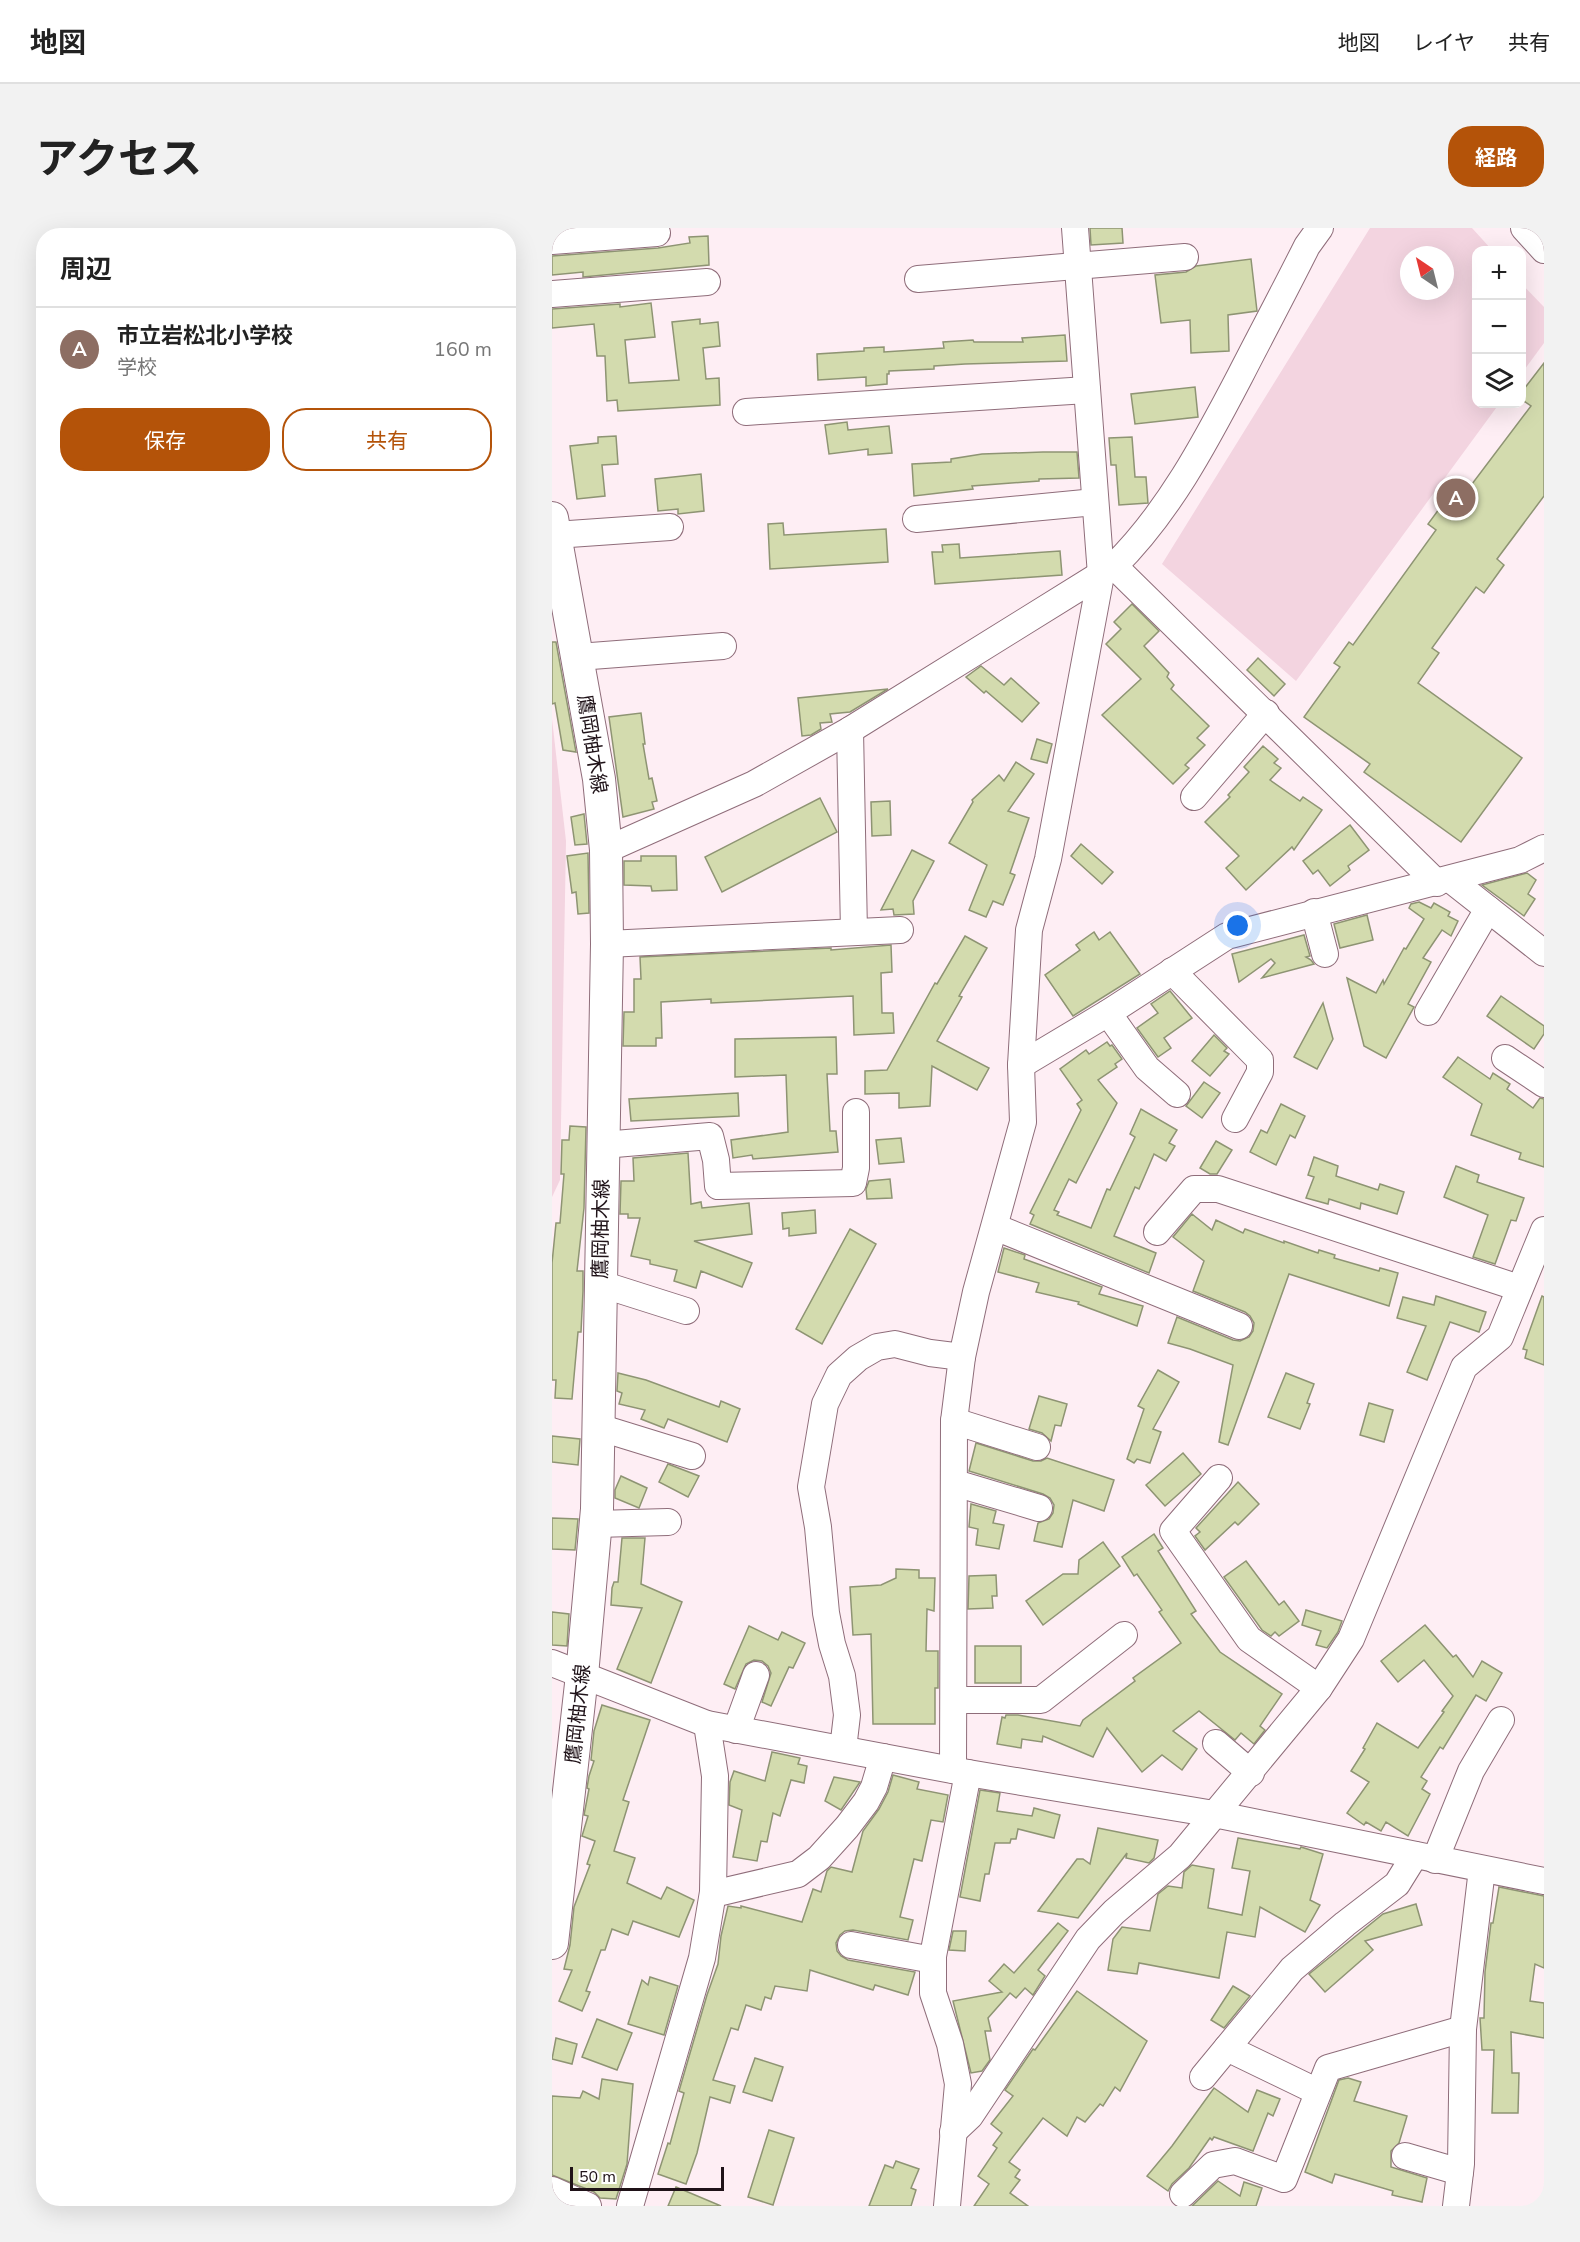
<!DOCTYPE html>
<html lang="ja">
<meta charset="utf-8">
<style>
body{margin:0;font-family:"Nunito Sans","Noto Sans JP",sans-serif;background:#f2f2f2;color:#222}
.controls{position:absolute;right:18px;top:18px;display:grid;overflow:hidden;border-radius:12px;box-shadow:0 6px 24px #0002}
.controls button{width:54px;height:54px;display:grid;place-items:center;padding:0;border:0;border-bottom:2px solid #e0e0e0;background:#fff;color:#222;font:30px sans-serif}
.compass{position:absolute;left:848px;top:18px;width:54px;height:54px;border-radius:50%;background:#fff;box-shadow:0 6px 24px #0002;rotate:325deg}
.scale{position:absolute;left:18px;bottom:15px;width:154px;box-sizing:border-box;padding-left:6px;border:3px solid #1f1218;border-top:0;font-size:16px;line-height:21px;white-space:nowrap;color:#1f1218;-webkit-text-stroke:4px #fff;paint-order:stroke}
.you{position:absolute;left:686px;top:698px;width:21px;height:21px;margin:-15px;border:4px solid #fff;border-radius:50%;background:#1a73e8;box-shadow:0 0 0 9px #1a73e833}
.badge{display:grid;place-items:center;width:39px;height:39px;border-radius:50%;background:#b45309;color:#fff;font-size:20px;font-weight:700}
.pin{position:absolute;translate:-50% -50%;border:3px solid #fff;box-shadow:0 2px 6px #0006}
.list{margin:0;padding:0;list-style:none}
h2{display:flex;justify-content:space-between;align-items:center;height:78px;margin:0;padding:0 24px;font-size:26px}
h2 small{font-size:20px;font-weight:400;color:#767676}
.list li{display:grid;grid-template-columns:39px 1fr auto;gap:18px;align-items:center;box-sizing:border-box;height:84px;padding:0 24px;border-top:2px solid #e0e0e0}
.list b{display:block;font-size:22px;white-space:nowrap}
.list p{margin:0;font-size:20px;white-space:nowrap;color:#767676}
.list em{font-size:20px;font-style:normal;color:#767676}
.actions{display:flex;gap:12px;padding:18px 24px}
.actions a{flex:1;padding:14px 0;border:2px solid #b45309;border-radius:24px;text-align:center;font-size:21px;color:#b45309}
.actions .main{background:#b45309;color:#fff}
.icon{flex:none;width:33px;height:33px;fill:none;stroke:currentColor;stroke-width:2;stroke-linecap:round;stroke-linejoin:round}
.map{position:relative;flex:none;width:992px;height:1978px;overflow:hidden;border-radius:24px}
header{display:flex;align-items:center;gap:36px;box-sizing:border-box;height:84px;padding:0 30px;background:#fff;border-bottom:2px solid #e0e0e0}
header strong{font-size:28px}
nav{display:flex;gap:33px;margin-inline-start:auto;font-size:21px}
.intro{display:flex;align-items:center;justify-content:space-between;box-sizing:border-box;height:144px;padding:0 36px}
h1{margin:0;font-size:42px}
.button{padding:15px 27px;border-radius:24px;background:#b45309;color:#fff;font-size:21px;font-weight:700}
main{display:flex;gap:36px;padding:0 36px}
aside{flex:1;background:#fff;border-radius:24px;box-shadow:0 6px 24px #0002}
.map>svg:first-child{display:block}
.green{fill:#f3d4e0;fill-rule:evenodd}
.building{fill:#d3dbae;stroke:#8e9473;stroke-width:1.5}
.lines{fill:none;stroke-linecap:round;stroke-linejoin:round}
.minor-casing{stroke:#8f6d7a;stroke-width:28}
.major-casing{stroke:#8f6d7a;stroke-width:34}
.minor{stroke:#fff;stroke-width:26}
.major{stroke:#fff;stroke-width:32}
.labels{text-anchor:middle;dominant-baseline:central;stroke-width:4.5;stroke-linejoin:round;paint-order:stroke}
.street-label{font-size:20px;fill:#1f1218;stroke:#fff}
</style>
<header>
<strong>地図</strong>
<nav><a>地図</a><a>レイヤ</a><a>共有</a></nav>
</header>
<div class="intro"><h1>アクセス</h1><a class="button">経路</a></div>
<main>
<aside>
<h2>周辺<small></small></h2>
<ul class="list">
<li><span class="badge" style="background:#8d6e63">A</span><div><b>市立岩松北小学校</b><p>学校</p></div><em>160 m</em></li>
</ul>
<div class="actions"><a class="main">保存</a><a>共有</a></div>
</aside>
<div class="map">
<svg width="992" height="1978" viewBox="0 0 992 1978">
<rect width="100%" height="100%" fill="#feeef4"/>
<!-- green -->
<g class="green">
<path d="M818,0H920L940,22H924V176H947L744,453L610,336ZM857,27H893V63H857Z"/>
<path d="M969,55L992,79V115L970,145Z"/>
<path d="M0,491L14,613L8,952L0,969Z"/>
</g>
<!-- building -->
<g class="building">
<path d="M538,0H570L571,15L539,17Z"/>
<path d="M156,8L157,37L31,49V44L0,47V28L106,20L138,15L137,9Z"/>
<path d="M699,31L705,83L676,87L677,123L639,125L638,92L609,95L603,47L634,44L644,38Z"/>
<path d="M99,75L103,109L73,112L77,155L127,152L120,94L148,91V96L166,94L168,118L151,120L154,151L167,150L168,177L66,183L65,172L55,173L53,128H45L42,96L0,100V81L68,76V79Z"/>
<path d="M513,107L515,133L413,136L382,138V141L337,143V146H335V156L314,158V149L266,152L265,126L312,123V120L332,119V124L392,120L391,114L421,112L422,114H471L470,110Z"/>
<path d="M992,135V268L945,331L952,337L932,365L924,359L880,420L887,425L866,455L970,530L909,614L812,544L818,536L752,489L788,439L782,435L797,414L801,417L884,302L876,296L907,254L914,264L979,178L969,171V165Z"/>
<path d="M643,159L646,189L583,196L579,166Z"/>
<path d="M295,194L296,202L337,198L340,225L316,227V221L277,226L273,197Z"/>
<path d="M64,208L66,236L50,237L53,268L25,271L18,218L46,215V209Z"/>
<path d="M580,209L583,249H594L596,275L567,277L564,237H559L557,210Z"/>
<path d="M491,224H525L527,250L487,251V253L420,258L421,261L362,268L360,236L399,234V231L430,226Z"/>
<path d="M149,246L152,283L126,286V281L106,283L103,251Z"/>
<path d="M231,295L232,307L334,301L336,334L218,341L216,296Z"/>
<path d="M407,316L408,330L508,323L510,347L383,356L380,324H391L390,317Z"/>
<path d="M580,376L607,403L592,418L617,445L615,449L622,457L619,461L657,498L645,510L653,517L633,537L637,540L621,556L550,487L589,451L554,416L569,401L562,394Z"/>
<path d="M0,414H4L24,524L11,522L3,475L0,476Z"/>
<path d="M706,430L733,456L722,468L695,442Z"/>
<path d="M429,438L452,457L459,450L487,475L470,494L434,463L432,465L414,449Z"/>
<path d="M336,461L298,484L278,486L280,494L268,495L269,501L259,507L250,508L246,470Z"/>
<path d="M89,485L93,516H91L97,551L100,550L105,573L100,574L102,581L71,589L57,489Z"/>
<path d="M485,511L500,516L495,535L479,531Z"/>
<path d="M711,518L726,531L722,535L729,540L718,552L748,573L751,569L770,582L742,622L740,619L694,662L674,640L687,628L653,594L678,569L676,567L697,544L692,539Z"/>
<path d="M464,534L482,546L456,583L477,590L458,645L463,647L451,677L441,673L434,689L417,682L435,637L397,615L421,574L420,572L447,547L452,553Z"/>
<path d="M268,570L285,604L170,664L153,629Z"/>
<path d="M338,573L339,607L320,608L319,574Z"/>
<path d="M32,586L35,616L23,617L19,589Z"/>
<path d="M798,597L817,622L796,638L798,642L778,658L766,642L761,646L751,633Z"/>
<path d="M529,616L561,644L550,656L519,628Z"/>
<path d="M360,622L382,633L361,673L362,686L342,687L341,681L329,682Z"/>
<path d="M36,625L37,685L26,686L24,664L20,665L15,628Z"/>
<path d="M89,628H124L125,662L100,663L99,658L72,657V633H89Z"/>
<path d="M975,645L984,652L976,666L983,671L972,688L930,657Z"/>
<path d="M867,674L879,680L882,675L898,684L896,688L906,693L899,708L890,702L871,730L879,734L856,776L862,779L834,830L812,818L795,750L824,765L831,752L832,756L852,720L854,721L872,691L857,680L859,676Z"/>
<path d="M815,687L821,712L788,720L782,696Z"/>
<path d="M542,704L547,712L558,704L588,746L521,788L493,747L528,722L524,717Z"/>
<path d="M752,707L758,728L754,729L759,732L762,736L710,750L723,735L719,731L687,754L680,726Z"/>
<path d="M413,708L435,720L407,768L410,769L385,813L437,840L425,862L380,838L378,878L347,880V865L313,866V843L335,842L383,755L385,756Z"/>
<path d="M339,717L340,744L329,745L330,785H341L342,805L302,807L301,768L159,775V771L109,774L110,810H104V818H71L72,784H82V751H89L88,729L279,720V722Z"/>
<path d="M618,763L640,790L612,810L619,820L606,829L585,800L606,785L599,776Z"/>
<path d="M949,768L992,798V806L982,821L935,788Z"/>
<path d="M771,775L781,811L765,841L742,829Z"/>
<path d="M662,807L675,820L672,823L677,826L658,848L640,833Z"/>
<path d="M284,809L285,846H275L278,903H284L286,924L201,931L200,927L181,930L179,912L236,904L234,847L183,849V811Z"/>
<path d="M555,814L558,818L560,817L570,831L563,836L565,839L546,852L565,875L524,955L517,951L502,982L507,984L505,987L539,1000L555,961L558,962L583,909L578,906L589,881L625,902L617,915L623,918L614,933L602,926L587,961L583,959L562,1008L604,1025L597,1045L478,996L482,987L478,985L529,882L525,876L530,872L508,841L534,822L537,826Z"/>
<path d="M906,829L938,851L941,845L958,856L955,861L981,880L988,870L992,871V939L967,931L969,925L919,907L930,876L891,849Z"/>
<path d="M652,854L668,865L650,890L634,878Z"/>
<path d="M186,865L187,888L79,893L77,871Z"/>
<path d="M729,876L753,888L743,910L738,907L724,937L698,924L709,902L715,905Z"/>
<path d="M18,898L34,899L32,980L25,1043H31V1063L29,1104H26L20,1171L3,1170L4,1152H0V1035L4,995H8L12,946H9L10,912H17Z"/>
<path d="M349,910L352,934L327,936L324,912Z"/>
<path d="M664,913L680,922L665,946H658L648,940Z"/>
<path d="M136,925L139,976L149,974L150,980L197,975L200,1006L142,1013L200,1035L190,1059L149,1043L144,1060L122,1053L125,1042L98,1036V1032L79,1028L88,990H76V986H68L69,953H82L81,930Z"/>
<path d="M762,929L786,938L784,948L826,962L828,956L852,964L845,986L809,975L808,981L777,971L776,976L754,970L762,949L756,947Z"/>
<path d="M904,938L927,947L925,954L972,970L964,993L959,992L943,1036L921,1029L936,987L892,969Z"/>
<path d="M338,951L340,970L315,971L314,961L317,953Z"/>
<path d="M263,982L264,1005L237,1008V1000L231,1001L230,985Z"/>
<path d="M640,986L660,1002L664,992L691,1005L693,1001L732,1015V1013L766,1025L767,1022L783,1027L782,1030L827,1043L828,1040L846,1045L837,1078L737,1046L676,1217L667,1214L681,1137L638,1121L616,1115L625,1089L681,1112L688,1113L697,1109L701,1103L702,1095L698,1088L693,1084L641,1063L652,1033L621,1009Z"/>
<path d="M298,1001L324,1016L270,1116L244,1101Z"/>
<path d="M452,1020L473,1027L472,1031L550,1059L547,1066L591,1078L585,1098L526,1076L527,1074L484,1064L487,1055L446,1044Z"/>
<path d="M884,1068L934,1084L927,1104L898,1094L875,1152L855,1144L874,1098L845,1090L851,1069L882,1077Z"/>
<path d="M990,1068L992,1069V1137L973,1130L975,1122L971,1121Z"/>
<path d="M606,1142L627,1154L601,1201L609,1204L598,1235L585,1231L582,1235L575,1231L592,1181L586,1178Z"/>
<path d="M66,1145L94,1152L167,1179L169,1173L188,1181L175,1214L116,1191L112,1200L89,1191L93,1182L67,1176L70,1165L65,1163Z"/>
<path d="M734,1145L762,1156L755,1175L758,1176L748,1201L716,1189Z"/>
<path d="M487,1168L515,1176L509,1198L503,1197L499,1213L490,1205L477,1201Z"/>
<path d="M817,1175L841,1182L832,1214L808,1207Z"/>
<path d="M0,1208L28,1211L26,1237L0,1234Z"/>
<path d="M424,1215L481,1233H489L495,1230L562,1252L552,1283L521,1272L510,1319L482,1313L486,1295L497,1291L501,1285L502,1277L498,1270L491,1266L417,1243Z"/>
<path d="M631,1225L649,1246L613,1278L594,1257Z"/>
<path d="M116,1236L147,1248L136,1269L107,1254Z"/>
<path d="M69,1248L95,1260L87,1280L63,1270V1262Z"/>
<path d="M686,1254L707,1276L686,1297L683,1294L653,1322L643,1308L648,1304L644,1300Z"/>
<path d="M419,1276L444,1283L441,1295L452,1297L447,1321L424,1317L426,1301L417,1299Z"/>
<path d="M0,1290L26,1291L23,1322L0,1321Z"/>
<path d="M602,1306L611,1320L606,1323L644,1383L639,1386L668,1424L730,1466L708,1498L713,1502L702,1516L689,1505L683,1512L647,1483L621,1503L645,1521L630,1542L610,1527L590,1544L555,1500L541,1529L491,1508L490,1514L470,1511L469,1520L445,1516L450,1489L453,1490L454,1487H466L528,1498L531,1492L583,1453L581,1450L629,1415L607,1384L610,1382L585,1346L582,1348L570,1329Z"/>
<path d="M70,1310H93L89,1356L130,1374L99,1455L65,1441L90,1380L59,1377L60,1360L62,1354H66Z"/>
<path d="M551,1314L568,1338L491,1397L474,1373L511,1346H526L527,1332Z"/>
<path d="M694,1333L727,1377L732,1373L747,1393L727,1408L723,1404L719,1408L710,1402L672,1349Z"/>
<path d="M344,1341L367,1342V1350H383L382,1383L375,1381L374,1423H386V1460H383V1496H321L319,1406L301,1407L298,1359L329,1357L344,1350Z"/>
<path d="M444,1347L445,1368H440L441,1380L416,1381L417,1348Z"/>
<path d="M754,1382L790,1393L786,1404L775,1420L764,1417L769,1403L750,1397Z"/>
<path d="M0,1384L17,1386L15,1418L0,1417Z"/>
<path d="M873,1397L901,1429L904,1427L921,1449L930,1433L950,1445L934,1473L924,1467L891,1521L888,1519L869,1549L875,1553L870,1561L878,1566L856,1608L834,1594L829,1603L814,1594L812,1597L795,1585L817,1554L799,1543L813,1521L811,1520L825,1495L866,1520L892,1484L890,1483L901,1468L872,1432L846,1454L829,1433Z"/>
<path d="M197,1398L226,1412L230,1404L253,1415L241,1440L237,1439L219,1478L210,1474L219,1445L216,1438L210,1433L202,1432L194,1436L183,1461L172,1456Z"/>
<rect x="423" y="1418" width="46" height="37"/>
<path d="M50,1477L98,1492L71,1572L77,1574L62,1623L83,1630L75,1655L109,1671L115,1659L142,1672L127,1709L81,1693L76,1707L60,1701L53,1722H49L34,1763L38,1764L30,1783L7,1773L20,1742L12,1741L18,1717L22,1679L38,1637L35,1636L43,1613L30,1608L36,1588L32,1587L37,1561L35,1560L37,1548L42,1533L39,1532L42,1503Z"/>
<path d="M220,1524L248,1530L246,1536L255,1538L252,1555L239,1552L228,1588L221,1585L215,1614L209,1613L205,1633L181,1629L190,1582L177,1577L178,1554L182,1543L213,1553Z"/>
<path d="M341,1547L367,1554L365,1561L396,1567L391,1594L379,1592L370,1633L362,1631L348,1689L361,1692L356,1712L301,1702L293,1703L288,1707L284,1715L285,1723L289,1728L296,1732L363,1744L356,1767L323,1757L321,1762L258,1742L255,1763L223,1758L219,1771L213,1769L209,1782L194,1777L186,1802L179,1800L161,1852L183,1858L178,1875L158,1869L145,1925L134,1956L106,1946L116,1915L118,1916L132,1865L127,1863L155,1767L166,1736L169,1708L176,1678L189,1680V1678L250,1694L261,1661L269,1664L275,1643L279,1639L300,1644L311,1603L327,1581L336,1564Z"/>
<path d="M282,1549L308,1554L289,1582L273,1573Z"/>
<path d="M428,1562L448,1565L445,1583L480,1588L482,1580L508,1587L502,1610L466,1601L464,1611H459L458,1615H443L437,1646H433L428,1673L408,1669Z"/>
<path d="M546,1600L606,1612L602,1630L597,1635L574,1630L575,1625L526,1690L486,1683L525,1631H531L538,1636Z"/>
<path d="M686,1610L748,1621L749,1619L771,1626L758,1672L768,1677L753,1704L708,1679L703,1709L675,1704L667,1750L587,1735L585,1746L556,1742L561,1711L570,1699L598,1703L606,1666L616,1658L630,1660L632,1644L640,1637L662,1641L656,1680L690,1687L698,1643L680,1640Z"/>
<path d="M947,1659L992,1668V1740L983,1736L978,1773L992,1775V1810L959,1804L960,1845H967L966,1885H940L942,1822H930L928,1790H932L933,1744L939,1695H941Z"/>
<path d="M864,1676L870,1697L813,1713L821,1722L773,1764L757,1746L831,1686Z"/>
<path d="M506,1695L516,1703L486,1742L493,1748L481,1767L473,1760L464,1770L458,1765L436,1790L439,1803H433L438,1832L430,1843L419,1845L401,1773L450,1764L437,1753L452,1736L462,1745Z"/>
<path d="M401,1703H414L413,1723L397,1722Z"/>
<path d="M98,1749L126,1758L112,1807L76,1796L90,1752L96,1757Z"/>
<path d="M681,1758L698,1768L672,1800L659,1792Z"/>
<path d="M525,1763L595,1813L568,1863L563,1859L551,1878L548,1876L533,1894L525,1889L515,1908L491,1890L457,1934L468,1942L463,1949L468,1952L458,1965L476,1978H422L437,1956L426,1948L445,1920L441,1917L450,1905L439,1896L461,1868L453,1862L481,1821L483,1822Z"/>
<path d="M45,1791L80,1805L65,1842L30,1829Z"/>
<path d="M4,1810L25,1816L20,1836L0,1831Z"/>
<path d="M203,1830L231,1839L220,1873L191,1864Z"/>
<path d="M796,1850L809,1854L802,1873L855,1888L847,1915L839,1923V1939L875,1950L870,1974L840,1967L841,1963L783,1946L780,1955L753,1944L787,1852Z"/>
<path d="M50,1851L81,1856L75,1936L64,1971L48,1970L42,1964L0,1947V1868L28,1870L31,1863L47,1871Z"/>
<path d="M662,1860L696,1884L705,1862L728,1871L721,1888L716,1885L701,1923L662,1909L660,1912L658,1910L637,1940L620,1956L616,1963L595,1948L620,1918Z"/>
<path d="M217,1902L242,1910L221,1977L196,1969Z"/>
<path d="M344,1933L367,1941L359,1960L364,1962L359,1978H317L333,1937L341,1940Z"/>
<path d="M666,1953L688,1968L692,1954L710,1960L704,1978H640Z"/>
<path d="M124,1959L169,1978H116Z"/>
</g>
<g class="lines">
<!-- minor casing -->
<g class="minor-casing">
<g id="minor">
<path d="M972,0L992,22"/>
<path d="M0,13L105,5"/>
<path d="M366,51L633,29"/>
<path d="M0,66L155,54"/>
<path d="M194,184L535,162"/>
<path d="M364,291L543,274"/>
<path d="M3,307L118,299"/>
<path d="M562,338L885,655"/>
<path d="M26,429L171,418"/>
<path d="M298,502L302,704"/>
<path d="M642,569L714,485"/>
<path d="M54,622L202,556L298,502L562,338C616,285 653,215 688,148C710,105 733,62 755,18L768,0"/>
<path d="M898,651L992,725"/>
<path d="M762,684L773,726"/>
<path d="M55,716L348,702"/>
<path d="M620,743L708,832V844L683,891"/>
<path d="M876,784L936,681"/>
<path d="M556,785L595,840L625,866"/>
<path d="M953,830L992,856"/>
<path d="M469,837L556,785L675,708L968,632L992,620"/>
<path d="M51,917L158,908L164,932L166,958L301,955L304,940V884"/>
<path d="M443,999L687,1098"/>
<path d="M605,1004L642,961H666L967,1060"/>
<path d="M49,1056L134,1083"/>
<path d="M402,1193L485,1219"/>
<path d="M46,1199L140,1228"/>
<path d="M667,1250L621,1303L697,1411L767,1460"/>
<path d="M403,1255L487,1280"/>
<path d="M44,1296L116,1294"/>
<path d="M0,1435L155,1496L416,1545L662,1586L992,1653"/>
<path d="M402,1472H489L572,1407"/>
<path d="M184,1502L204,1447"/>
<path d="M664,1515L699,1545"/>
<path d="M291,1521L295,1487L290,1448L280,1416L274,1385L266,1299L259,1259L273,1176L287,1147L306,1130L325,1119L343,1116L378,1125L410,1129"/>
<path d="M401,1542L402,1193L410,1129L424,1064L471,894L469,837L477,702L496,631L549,347L523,0"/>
<path d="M883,1632L919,1543L949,1492"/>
<path d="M161,1666L246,1646L267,1630L295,1599L314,1574L322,1559L331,1529"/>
<path d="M299,1717L381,1732"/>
<path d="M675,1820L766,1864"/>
<path d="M651,1849L740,1741L793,1696L845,1656L863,1627"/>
<path d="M401,1904L418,1888L536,1711L562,1684L628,1628L767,1460L799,1411L912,1139L948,1109L992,1002"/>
<path d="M853,1928L908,1944"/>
<path d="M0,1962L36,1978"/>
<path d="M631,1966L661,1937L683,1933L732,1951L776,1840L911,1801"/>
<path d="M78,1978L150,1730L161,1664L163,1548L155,1496"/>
<path d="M395,1978L406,1856L398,1816L381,1765V1728L416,1545"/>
<path d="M904,1978L909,1936L911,1801L930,1641"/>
</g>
</g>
<!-- major casing -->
<g class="major-casing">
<path id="major" d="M0,290L47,551L54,622L55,716L45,1281L30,1447L0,1715"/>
</g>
<!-- minor -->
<use href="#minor" class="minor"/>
<!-- major -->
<use href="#major" class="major"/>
</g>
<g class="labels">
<!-- street labels -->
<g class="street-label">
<text transform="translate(40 516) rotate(81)">鷹岡柚木線</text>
<text transform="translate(49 1001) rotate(-89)">鷹岡柚木線</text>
<text transform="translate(26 1486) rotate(-84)">鷹岡柚木線</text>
</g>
</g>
</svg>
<div class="controls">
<button>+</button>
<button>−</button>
<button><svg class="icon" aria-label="layers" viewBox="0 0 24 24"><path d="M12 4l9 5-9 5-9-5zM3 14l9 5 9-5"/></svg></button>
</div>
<svg class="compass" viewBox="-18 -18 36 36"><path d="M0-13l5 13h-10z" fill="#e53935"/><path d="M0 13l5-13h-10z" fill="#767676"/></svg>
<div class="scale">50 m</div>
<div class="you"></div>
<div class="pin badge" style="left:904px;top:270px;background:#8d6e63">A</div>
</div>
</main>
